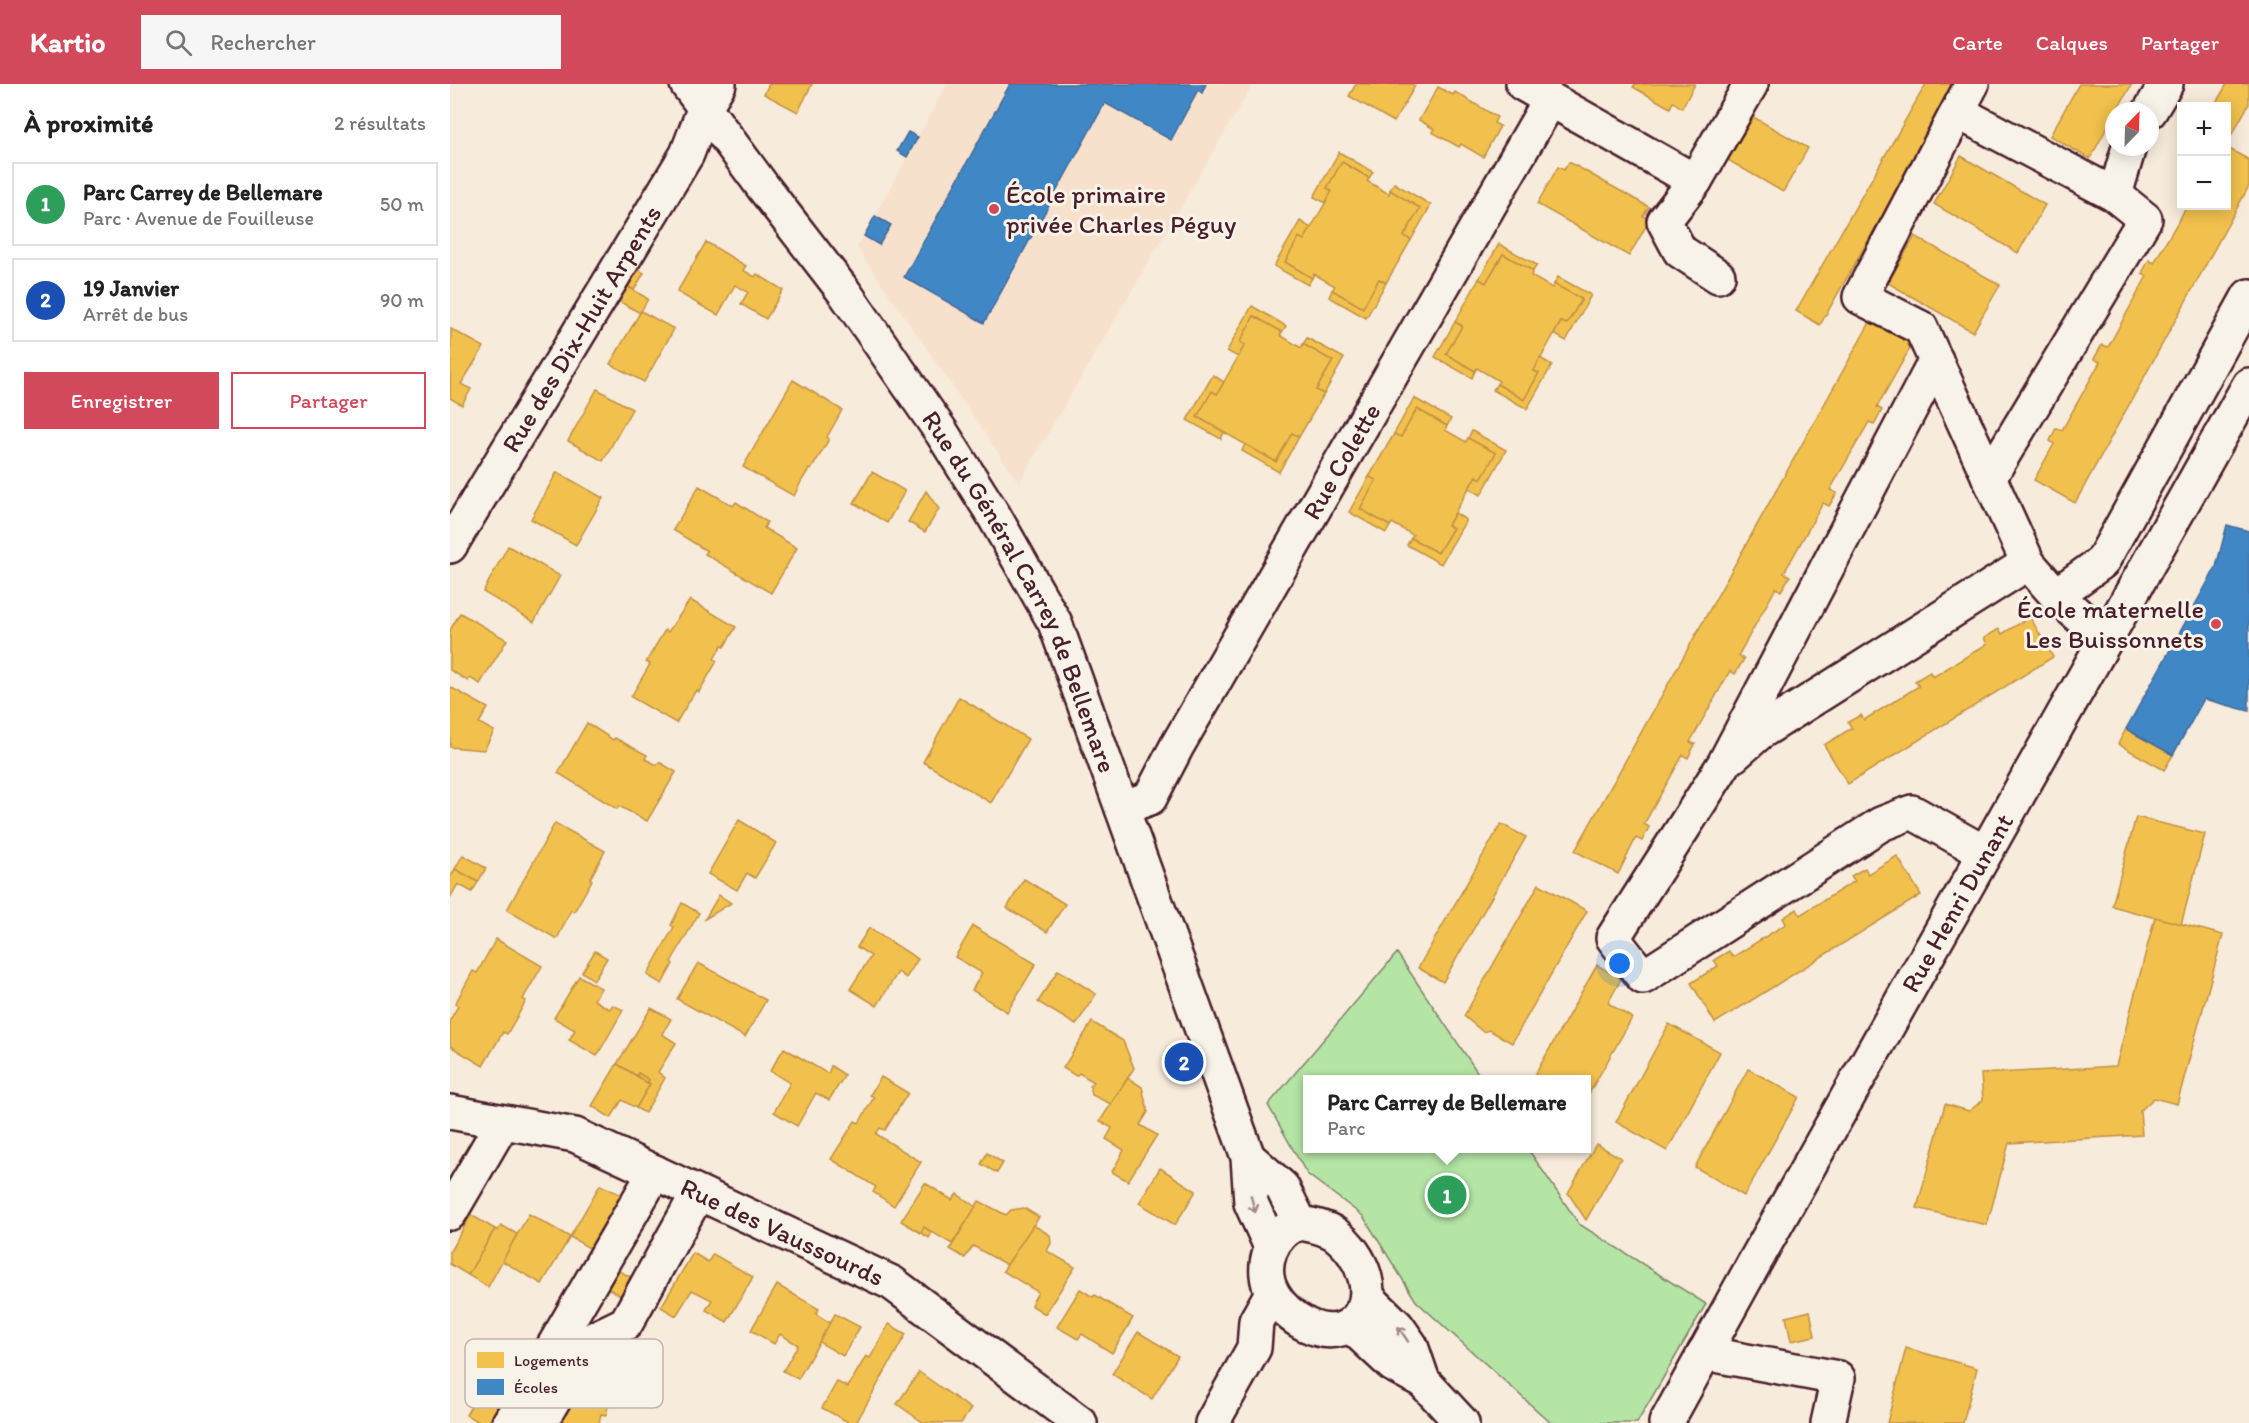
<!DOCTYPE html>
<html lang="fr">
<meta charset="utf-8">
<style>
body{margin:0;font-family:Itim,sans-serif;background:#f6f6f6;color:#222}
.controls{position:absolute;right:18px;top:18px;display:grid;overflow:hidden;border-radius:0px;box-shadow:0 3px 15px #0003}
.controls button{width:54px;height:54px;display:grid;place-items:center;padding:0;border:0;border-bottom:2px solid #e0e0e0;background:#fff;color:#222;font:30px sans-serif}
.compass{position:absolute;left:1655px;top:18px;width:54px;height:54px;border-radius:50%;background:#fff;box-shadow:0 3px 15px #0003;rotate:23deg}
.you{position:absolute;left:1170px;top:880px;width:21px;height:21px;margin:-15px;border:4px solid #fff;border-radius:50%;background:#1a73e8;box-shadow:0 0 0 9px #1a73e833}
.badge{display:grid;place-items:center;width:39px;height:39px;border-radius:50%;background:#d1495b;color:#fff;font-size:20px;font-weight:700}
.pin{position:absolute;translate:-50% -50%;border:3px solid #fff;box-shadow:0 2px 6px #0006}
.popup{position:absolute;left:853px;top:991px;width:288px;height:78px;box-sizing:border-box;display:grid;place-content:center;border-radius:0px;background:#fff;filter:drop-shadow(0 2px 4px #0005);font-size:20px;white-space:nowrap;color:#767676}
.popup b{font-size:22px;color:#222}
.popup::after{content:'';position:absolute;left:50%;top:100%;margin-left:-12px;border:12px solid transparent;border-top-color:#fff}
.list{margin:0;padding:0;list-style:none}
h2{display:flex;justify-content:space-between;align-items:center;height:78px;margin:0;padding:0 24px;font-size:26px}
h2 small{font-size:20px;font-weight:400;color:#767676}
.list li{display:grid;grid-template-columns:39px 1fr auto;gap:18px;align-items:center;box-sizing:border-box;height:84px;margin:0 12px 12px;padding:0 12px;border:2px solid #e0e0e0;border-radius:0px}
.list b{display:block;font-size:22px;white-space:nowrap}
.list p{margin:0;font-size:20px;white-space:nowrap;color:#767676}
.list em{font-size:20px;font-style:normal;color:#767676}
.actions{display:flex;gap:12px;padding:18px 24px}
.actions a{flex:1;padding:14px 0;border:2px solid #d1495b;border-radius:0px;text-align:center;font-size:21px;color:#d1495b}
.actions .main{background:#d1495b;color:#fff}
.icon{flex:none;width:33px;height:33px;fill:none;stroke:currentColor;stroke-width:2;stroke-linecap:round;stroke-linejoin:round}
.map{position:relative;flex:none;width:1799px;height:1339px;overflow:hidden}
header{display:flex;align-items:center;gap:36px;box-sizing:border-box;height:84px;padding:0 30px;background:#d1495b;color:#fff}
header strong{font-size:28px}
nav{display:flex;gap:33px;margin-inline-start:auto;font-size:21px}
.search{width:420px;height:54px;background:#f6f6f6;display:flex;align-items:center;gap:15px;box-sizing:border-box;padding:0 21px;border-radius:0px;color:#767676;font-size:22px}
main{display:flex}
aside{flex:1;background:#fff}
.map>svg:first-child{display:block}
.built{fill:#f8e1cc}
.green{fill:#b4e5a5;stroke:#7f8268;stroke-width:1.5}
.homes{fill:#f2c14e;stroke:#c09044;stroke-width:1.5}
.schools{fill:#3f88c5;stroke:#426897;stroke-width:1.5}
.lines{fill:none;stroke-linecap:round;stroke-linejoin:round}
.minor-casing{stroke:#4a1f2b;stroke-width:38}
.minor{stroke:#f7f3e8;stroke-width:33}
.oneway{stroke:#a0898a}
.poi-dot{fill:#d1495b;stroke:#f7f3e8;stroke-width:2}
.labels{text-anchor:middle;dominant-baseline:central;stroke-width:6;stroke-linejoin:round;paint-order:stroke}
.poi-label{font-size:26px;fill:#4a1f2b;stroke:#f7f3e8;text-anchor:start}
.street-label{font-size:26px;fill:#4a1f2b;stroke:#f7f3e8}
.key{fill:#f7f3e8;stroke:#c3b3af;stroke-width:1.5}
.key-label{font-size:16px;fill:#4a1f2b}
</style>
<header>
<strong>Kartio</strong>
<div class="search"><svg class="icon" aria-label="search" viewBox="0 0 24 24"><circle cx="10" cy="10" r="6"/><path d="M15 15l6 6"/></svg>Rechercher</div>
<nav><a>Carte</a><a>Calques</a><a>Partager</a></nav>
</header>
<main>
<aside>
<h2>À proximité<small>2 résultats</small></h2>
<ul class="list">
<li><span class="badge" style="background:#2e9e5b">1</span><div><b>Parc Carrey de Bellemare</b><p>Parc · Avenue de Fouilleuse</p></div><em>50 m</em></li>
<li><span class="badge" style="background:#1a4fb4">2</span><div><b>19 Janvier</b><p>Arrêt de bus</p></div><em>90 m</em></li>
</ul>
<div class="actions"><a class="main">Enregistrer</a><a>Partager</a></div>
</aside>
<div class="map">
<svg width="1799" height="1339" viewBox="0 0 1799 1339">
<rect width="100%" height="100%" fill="#f7ebdb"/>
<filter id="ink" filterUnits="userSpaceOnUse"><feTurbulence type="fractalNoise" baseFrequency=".0167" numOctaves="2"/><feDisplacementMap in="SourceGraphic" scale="12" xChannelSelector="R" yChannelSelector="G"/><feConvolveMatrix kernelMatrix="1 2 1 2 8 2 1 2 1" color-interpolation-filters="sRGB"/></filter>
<g filter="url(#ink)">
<!-- built -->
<path class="built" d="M497,0H803L569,399L407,164Z"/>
<!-- green -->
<path class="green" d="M947,869L1032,995L858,996V1064L1078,1065L1129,1140L1256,1220L1187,1339H1101L966,1217L913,1132L857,1090L818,1021Z"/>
<!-- homes -->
<g class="homes">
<path d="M319,0H362L348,28L314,10Z"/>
<path d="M906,0H962L965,2L944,38L899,12Z"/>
<path d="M1185,0H1245L1232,24L1223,18L1220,24L1183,3Z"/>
<path d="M1476,0H1507L1370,241L1346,227Z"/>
<path d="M1629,0H1682L1667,26L1671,27H1664V43L1659,40L1640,75L1600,52Z"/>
<path d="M1777,0H1799V20L1782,50L1776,46V22H1764Z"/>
<path d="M988,3L1003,11L1005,8L1047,33L1044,39L1050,42L1033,73L1011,60L1009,63L982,48L984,45L969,36Z"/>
<path d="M1296,29L1358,64L1333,108L1271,72Z"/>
<path d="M1776,63L1799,76V102L1625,419L1584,396L1604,360L1600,357L1606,344L1612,346L1650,278L1644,275L1652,261L1658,263L1697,192L1692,190L1693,187L1699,176L1704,179L1737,122H1776Z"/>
<path d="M889,68L923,88L919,94L892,78L877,104L882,107L876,119L864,113Z"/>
<path d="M1511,72L1595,121L1568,169L1484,120Z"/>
<path d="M892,78L919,94L917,97L939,110L940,106L970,124L954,152L961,156L936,199L929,195L913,224L882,206L885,202L864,190L862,194L835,178L849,153L854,156L882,107L877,104Z"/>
<path d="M1119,78L1199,123L1193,132L1200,135L1179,172L1087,120L1108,83L1114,86Z"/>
<path d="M944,99L981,121L961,156L954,152L970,124L940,106Z"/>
<path d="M850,137L861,144L854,156L849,153L835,178L862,194L858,201L824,182Z"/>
<path d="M1465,152L1550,201L1523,248L1438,199Z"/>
<path d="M256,158L296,182L293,186L305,193L307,190L333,206L316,235L291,220L298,208L285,201L268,231L227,208Z"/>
<path d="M1049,160L1087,181L1083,187L1053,170L1036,199L1029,195Z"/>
<path d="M1053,170L1083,187L1081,192L1102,204L1104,200L1132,215L1117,240L1111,238L1104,250L1084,287L1089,289L1074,316L1047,300L1049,297L1027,284L1025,287L996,270L1012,242L1005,238L1029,195L1036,199Z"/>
<path d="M184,183L194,189L184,206L174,200Z"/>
<path d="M1108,193L1141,211L1116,257L1104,250L1111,238L1117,240L1132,215L1104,200Z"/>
<path d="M929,195L936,199L916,234L879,213L882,206L913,224Z"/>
<path d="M174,200L198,215L190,229L165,215Z"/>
<path d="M802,222L836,242L832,248L804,232L790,258L795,261L788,273L777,267Z"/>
<path d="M191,227L224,245L194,298L160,280Z"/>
<path d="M804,232L832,248L830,251L851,264L853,260L883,277L866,306L874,310L849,353L842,349L826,378L747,333L762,307L767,310L788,273L795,261L790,258Z"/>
<path d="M1423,233L1464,257L1427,323L1432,326L1424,340L1419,338L1380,406L1387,409L1379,422L1373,419L1334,489L1340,492L1331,507L1326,504L1288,572L1294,575L1285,590L1280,587L1240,658L1245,660L1238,674L1233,671L1194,740L1199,743L1192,757L1186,754L1168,790L1125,767Z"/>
<path d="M1005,238L1012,242L996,270L1025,287L1022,294L985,273Z"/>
<path d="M1,245L34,263L11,300L21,305L12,321L0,314Z"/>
<path d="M857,254L894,274L874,310L866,306L883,277L853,260Z"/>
<path d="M1090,274L1102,281L1077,325L1043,306L1047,300L1074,316L1089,289L1084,287Z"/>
<path d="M763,291L774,298L767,310L762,307L747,333L774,348L771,355L737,336Z"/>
<path d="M343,296L392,326L377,353L379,355L361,386L359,385L352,396L344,412L293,383Z"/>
<path d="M147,305L182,325L153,377L118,357Z"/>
<path d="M964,314L1001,335L997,342L967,325L951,353L944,350Z"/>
<path d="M967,325L997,342L995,346L1016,358L1018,354L1046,369L1031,395L1026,392L1019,404L998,441L1003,444L988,469L961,454L963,451L942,439L940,442L910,425L926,396L919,393L944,350L951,353Z"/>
<path d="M1022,347L1056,366L1031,411L1019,404L1026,392L1031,395L1046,369L1018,354Z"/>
<path d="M842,349L849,353L829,388L792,367L795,360L826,378Z"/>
<path d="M107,388L153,414L126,461L81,435Z"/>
<path d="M422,388L455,407L437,439L404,419Z"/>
<path d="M919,393L926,396L910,425L940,442L936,449L899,428Z"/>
<path d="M249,402L283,422L286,418L317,438L314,444L347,464L321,509L255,470L257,467L223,446Z"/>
<path d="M476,407L489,425L475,448L458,438Z"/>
<path d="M1005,429L1016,436L991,480L957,461L961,454L988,469L1003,444L998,441Z"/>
<path d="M58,462L110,492L84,538L33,508Z"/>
<path d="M240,516L286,543L274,563L272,561L264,575L267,577L249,608L246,606L226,639L181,613L200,580L196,578L215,546L218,548Z"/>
<path d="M10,529L57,556L30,600L20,594L18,597L0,586V546Z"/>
<path d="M1580,533L1603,573L1398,700L1374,661L1402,644L1398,638L1411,631L1414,636L1469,602L1465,597L1480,588L1483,593L1537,560L1534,554L1549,545L1552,550Z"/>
<path d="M0,603L38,624L29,639L44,647L34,666L0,663Z"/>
<path d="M509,613L578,655L541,719L473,678Z"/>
<path d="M137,639L163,656L165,654L197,671L195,675L207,681L209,678L226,688L197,737L169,722L167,725L108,689Z"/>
<path d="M1676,645L1723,671L1714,686L1668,660Z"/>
<path d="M1686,733L1755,750L1731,841L1662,822Z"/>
<path d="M289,736L326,759L305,794L297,789L287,806L258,790Z"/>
<path d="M105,739L155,767L140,795L142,796L124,828L121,826L107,855L57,826Z"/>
<path d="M1051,740L1076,753L993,898L968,884Z"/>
<path d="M13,771L36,784L28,798L5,785Z"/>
<path d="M1447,772L1471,811L1265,939L1241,899L1268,882L1264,876L1279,867L1283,873L1336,840L1333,834L1347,825L1350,831L1405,797L1401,792L1415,784L1418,790Z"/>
<path d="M5,785L28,798L22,808L8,800L0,814V794Z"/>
<path d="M574,795L615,820L597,848L557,824Z"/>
<path d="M1089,800L1137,827L1062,959L1039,946L1033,948L1014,932Z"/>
<path d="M269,811L281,819L255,835L256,833Z"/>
<path d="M232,819L249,829L221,878L223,880L212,900L197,891L224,843L221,841Z"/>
<path d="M1705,833L1773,851L1727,1020L1704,1014L1690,1027L1692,1051L1559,1059L1537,1141L1467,1124L1495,1020L1519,1027L1533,1016L1531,990L1666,982Z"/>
<path d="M523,842L586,880L557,928L522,906L532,889L505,873Z"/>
<path d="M419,844L468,875L456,894L448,888L427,922L400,905L421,872L407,863Z"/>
<path d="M46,855L92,882L73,915L76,917L57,950L53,948L33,982L0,962V936L8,922L5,920L23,887L27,889Z"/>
<path d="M145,867L157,874L144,896L132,888Z"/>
<path d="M248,879L316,916L295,953L227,915Z"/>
<path d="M1147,881L1171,895L1158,919L1182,934L1136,1015V996H1082Z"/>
<path d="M608,886L646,910L626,941L588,918Z"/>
<path d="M129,892L151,904L144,916L159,925L163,921L173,926L147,972L119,956L125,946L104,934Z"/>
<path d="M201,924L221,935L212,950L226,959L208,988L215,994L195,1029L186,1024L200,1000L197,999L199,996L188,989L187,992L167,980Z"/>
<path d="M642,938L673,957L684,984L661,1020L642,1011L640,1002L644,998L629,989L626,992L613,984Z"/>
<path d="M1219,940L1270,968L1217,1067L1166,1038Z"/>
<path d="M334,964L378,990L381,982L395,991L379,1016L366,1009L347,1042L324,1028L340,999L320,987Z"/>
<path d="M167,980L200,1000L186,1024L172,1016L161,1034L142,1022Z"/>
<path d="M1298,985L1349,1013L1294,1112L1245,1083Z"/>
<path d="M188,989L199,996L197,999L187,992Z"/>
<path d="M431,993L458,1009L435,1046L430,1044L426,1050L471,1078L444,1122L423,1108L426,1103L381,1075L405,1037L409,1039L424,1013L420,1011Z"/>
<path d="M678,994L692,1003L698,1028L690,1041L707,1051L678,1097L662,1088L674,1066L656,1055L662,1044L650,1037Z"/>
<path d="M1146,1060L1171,1074L1136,1136L1118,1109Z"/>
<path d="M537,1069L553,1079L547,1089L531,1080Z"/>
<path d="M710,1084L746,1107L725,1141L689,1119Z"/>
<path d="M475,1099L502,1116L507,1110L526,1123L502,1160L474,1143L471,1149L451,1137Z"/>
<path d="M150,1101L172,1111L141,1165L120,1153Z"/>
<path d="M529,1117L556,1131L561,1126L574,1124L589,1133L557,1181L523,1162L515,1174L500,1165Z"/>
<path d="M79,1130L120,1153L92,1200L52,1177Z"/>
<path d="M21,1131L45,1145L18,1191L0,1180V1167Z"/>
<path d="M51,1141L67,1150L38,1203L18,1191L45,1145L48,1147Z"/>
<path d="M583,1141L600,1151L601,1159L597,1167L625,1183L595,1230L581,1221L588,1208L553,1187Z"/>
<path d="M474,1143L482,1149L479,1154L471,1149Z"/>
<path d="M243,1169L258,1178L263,1170L303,1193L277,1238L256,1226L262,1216L242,1206L226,1232L211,1223Z"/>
<path d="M164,1184L184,1195L173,1213L154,1202Z"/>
<path d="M327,1201L369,1225L366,1230L380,1239L348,1295L333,1287L348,1261L330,1250L324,1260L301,1246Z"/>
<path d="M630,1205L643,1213L645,1211L683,1234L662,1269L632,1250L628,1255L607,1243Z"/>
<path d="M1360,1227L1365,1252L1341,1257L1336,1233Z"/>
<path d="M385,1230L410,1243L393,1272L369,1258Z"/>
<path d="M439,1240L456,1250L406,1339H400L372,1324L387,1298L398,1303L416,1272L420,1274Z"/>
<path d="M688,1248L728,1272L702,1315L662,1290Z"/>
<path d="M1456,1264L1527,1284L1513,1339H1437Z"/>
<path d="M52,1268L73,1280L39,1339H31L16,1331Z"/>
<path d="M469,1288L521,1325L511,1339H474L447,1320Z"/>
<path d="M121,1301L161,1309L156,1331L151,1330L149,1339H105Z"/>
</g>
<!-- schools -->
<g class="schools">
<path d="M560,0H756L752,9L748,6L721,56L655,19L534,239L454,193Z"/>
<path d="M458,48L468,53L457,73L447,67Z"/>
<path d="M425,132L441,141L429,161L414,152Z"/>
<path d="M1777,441L1799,447V627L1754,615L1723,671L1676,645L1766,483Z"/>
</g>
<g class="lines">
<!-- minor casing -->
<g class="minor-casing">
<g id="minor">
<path id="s1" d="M237,0L313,103L395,209L492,349L543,430L605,539L798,1073L801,1119L821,1163"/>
<path d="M1073,0L1245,97L1301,0"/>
<path d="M1522,0L1410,213L1471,244L1578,479L1606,511L1655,556"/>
<path d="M1700,27L1716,0"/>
<path d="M1508,28L1665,111L1695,135L1539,394"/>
<path d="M1245,97L1214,137L1230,167L1268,192"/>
<path d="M1665,111L1679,63"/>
<path d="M1486,276L1274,680L1163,854L1193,893L1431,740L1462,728L1535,769"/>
<path id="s2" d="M0,462L237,70L255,23L269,0"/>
<path d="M1606,511L1652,478L1799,212"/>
<path d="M1284,671L1309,649L1578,479"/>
<path id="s3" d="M672,724L700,714L727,662L1100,16"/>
<path id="s4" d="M0,1028L125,1051L442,1199L630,1339"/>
<path d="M798,1073L832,1103L850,1139"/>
<path d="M0,1129L53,1038"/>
<path d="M850,1139C861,1141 875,1143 885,1150C911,1169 933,1215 901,1240C875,1259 836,1234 823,1210C808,1184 821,1147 850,1139Z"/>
<path d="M917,1213L947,1242L961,1262L973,1297"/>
<path d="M900,1241L943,1281L973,1297L1012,1339"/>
<path d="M1254,1269L1388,1294L1378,1339"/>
<path d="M59,1339L205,1088"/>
<path d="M90,1339L137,1258L176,1239L248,1109"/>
<path d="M762,1339L804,1264L806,1237L822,1209"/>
<path id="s5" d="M1216,1339L1307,1174L1799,301"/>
</g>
</g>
<!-- minor -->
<use href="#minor" class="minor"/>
</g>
<!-- one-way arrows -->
<defs><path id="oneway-shaft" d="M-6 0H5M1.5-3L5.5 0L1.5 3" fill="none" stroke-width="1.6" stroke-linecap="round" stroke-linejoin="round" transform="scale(1.5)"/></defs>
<g class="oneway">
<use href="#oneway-shaft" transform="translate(803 1120) rotate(75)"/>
<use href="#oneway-shaft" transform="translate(953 1250) rotate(-124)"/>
</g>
</g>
<!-- markers -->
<g class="poi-dot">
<circle cx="544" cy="125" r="6"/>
<circle cx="1766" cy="540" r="6"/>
</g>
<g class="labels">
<!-- poi labels -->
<g class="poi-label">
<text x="556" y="110">École primaire<tspan x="556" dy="30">privée Charles Péguy</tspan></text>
<text x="1754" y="525" text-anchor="end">École maternelle<tspan x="1754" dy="30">Les Buissonnets</tspan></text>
</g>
<!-- street labels -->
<g class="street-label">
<text stroke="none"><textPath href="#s2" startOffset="254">Rue des Dix-Huit Arpents</textPath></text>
<text stroke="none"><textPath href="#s3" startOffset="417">Rue Colette</textPath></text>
<text stroke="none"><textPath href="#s1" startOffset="610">Rue du Général Carrey de Bellemare</textPath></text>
<text stroke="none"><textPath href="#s5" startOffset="596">Rue Henri Dunant</textPath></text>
<text stroke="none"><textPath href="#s4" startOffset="356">Rue des Vaussourds</textPath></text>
</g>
</g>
<!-- legend -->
<rect x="15" y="1255" width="198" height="69" rx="9" class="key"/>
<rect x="27" y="1268" width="27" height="16" fill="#f2c14e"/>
<rect x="27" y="1295" width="27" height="16" fill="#3f88c5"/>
<g class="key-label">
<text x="64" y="1282">Logements</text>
<text x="64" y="1309">Écoles</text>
</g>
</svg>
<div class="controls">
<button>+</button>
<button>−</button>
</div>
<svg class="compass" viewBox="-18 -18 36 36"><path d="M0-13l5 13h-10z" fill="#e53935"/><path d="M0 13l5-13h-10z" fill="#767676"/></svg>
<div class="you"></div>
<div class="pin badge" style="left:997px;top:1111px;background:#2e9e5b">1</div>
<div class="popup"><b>Parc Carrey de Bellemare</b>Parc</div>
<div class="pin badge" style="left:734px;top:978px;background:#1a4fb4">2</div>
</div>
</main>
